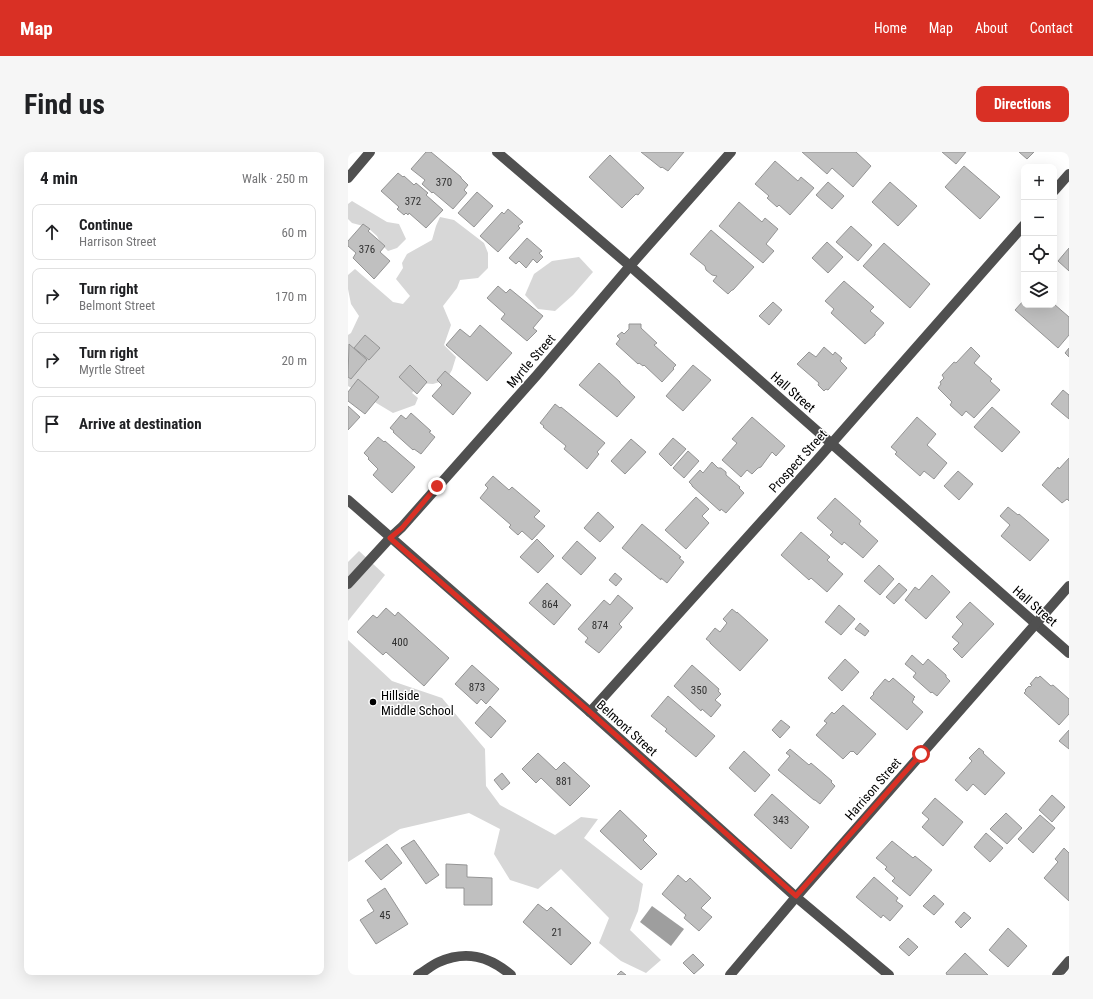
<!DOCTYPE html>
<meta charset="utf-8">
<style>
body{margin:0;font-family:"Roboto Condensed",sans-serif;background:#f6f6f6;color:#202124}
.controls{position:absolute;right:12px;top:12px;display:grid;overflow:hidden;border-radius:8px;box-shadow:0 4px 16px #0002}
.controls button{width:36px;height:36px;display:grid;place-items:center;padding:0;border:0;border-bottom:1px solid #e0e0e0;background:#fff;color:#202124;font:20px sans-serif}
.stop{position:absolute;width:12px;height:12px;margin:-9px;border:3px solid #d93025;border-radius:50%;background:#fff}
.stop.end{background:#d93025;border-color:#fff;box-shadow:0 1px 4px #0008}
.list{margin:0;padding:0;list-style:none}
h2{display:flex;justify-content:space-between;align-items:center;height:52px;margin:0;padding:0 16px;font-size:17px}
h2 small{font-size:13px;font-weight:400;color:#757577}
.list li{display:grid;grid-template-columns:26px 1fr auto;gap:12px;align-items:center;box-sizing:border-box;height:56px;margin:0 8px 8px;padding:0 8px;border:1px solid #e0e0e0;border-radius:8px}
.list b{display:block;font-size:15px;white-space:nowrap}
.list p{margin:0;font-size:13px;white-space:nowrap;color:#757577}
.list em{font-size:13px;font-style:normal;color:#757577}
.icon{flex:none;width:22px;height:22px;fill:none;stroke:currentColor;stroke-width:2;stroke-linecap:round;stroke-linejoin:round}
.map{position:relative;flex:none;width:721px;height:823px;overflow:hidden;border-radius:8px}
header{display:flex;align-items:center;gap:24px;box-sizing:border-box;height:56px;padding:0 20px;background:#d93025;color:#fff}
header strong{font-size:19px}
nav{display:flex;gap:22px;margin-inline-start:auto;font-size:14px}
.intro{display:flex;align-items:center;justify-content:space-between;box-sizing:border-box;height:96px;padding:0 24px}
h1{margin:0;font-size:28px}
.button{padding:10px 18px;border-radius:8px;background:#d93025;color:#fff;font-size:14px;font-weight:700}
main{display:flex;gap:24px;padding:0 24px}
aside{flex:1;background:#fff;border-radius:8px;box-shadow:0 4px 16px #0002}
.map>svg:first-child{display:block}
.green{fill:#d7d7d7}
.water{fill:#9e9e9e}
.building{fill:#c0c0c0;stroke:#949494}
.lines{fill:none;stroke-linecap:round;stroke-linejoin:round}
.minor{stroke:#505050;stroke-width:10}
.route{stroke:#d93025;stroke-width:5}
.poi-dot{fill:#000;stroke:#fff;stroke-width:1.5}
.labels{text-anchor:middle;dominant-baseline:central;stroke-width:3;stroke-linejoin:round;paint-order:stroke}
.number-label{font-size:11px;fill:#303030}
.street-label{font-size:13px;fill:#000;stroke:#fff}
.poi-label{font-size:13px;fill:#000;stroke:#fff;text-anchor:start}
</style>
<header>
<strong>Map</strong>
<nav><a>Home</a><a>Map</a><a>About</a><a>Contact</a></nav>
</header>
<div class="intro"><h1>Find us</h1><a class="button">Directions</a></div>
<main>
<aside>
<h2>4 min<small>Walk · 250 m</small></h2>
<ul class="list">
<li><svg class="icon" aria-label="ahead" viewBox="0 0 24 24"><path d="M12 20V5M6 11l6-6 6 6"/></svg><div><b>Continue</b><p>Harrison Street</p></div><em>60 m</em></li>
<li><svg class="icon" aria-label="right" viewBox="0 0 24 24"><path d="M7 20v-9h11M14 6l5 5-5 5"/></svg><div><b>Turn right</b><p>Belmont Street</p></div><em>170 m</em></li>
<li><svg class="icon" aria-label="right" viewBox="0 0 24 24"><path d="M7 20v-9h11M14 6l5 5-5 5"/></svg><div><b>Turn right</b><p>Myrtle Street</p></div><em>20 m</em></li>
<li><svg class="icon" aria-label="arrive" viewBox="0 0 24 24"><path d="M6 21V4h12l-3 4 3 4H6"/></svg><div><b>Arrive at destination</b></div></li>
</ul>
</aside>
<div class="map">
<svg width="721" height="823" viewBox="0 0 721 823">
<rect width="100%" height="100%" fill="#fff"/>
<!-- green -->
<g class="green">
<path d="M4,49L39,70L51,72L58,87L49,96L40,99L33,92L29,84L19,75L4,71L0,67V52Z"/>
<path d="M92,65L106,68L136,91L140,101V116L130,126L112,128L109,136L95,154L103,173L96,193L108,205L104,218L98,228L85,232L72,231L64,241L70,246L67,253L45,261L0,234V183L3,181L11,164L3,152L0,137V123L7,117L45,150L55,152L62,144L48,127L55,116L54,111L59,102L84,88L88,74Z"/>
<path d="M231,105L245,120L225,143L207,159L190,157L177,143L186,122L204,109Z"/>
<path d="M11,399L37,423L0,469V410Z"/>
<path d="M0,488L44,529L94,546L137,597L138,634L152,653L207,683L233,665L250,667L236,686L295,732L290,759L282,778L313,808L298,821L273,809L251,791L261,766L213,717L190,737L162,728L146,702L152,677L121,661L52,677L0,710Z"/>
</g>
<!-- water -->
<path class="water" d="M304,754L336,777L323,794L292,770Z"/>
<!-- building -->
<g class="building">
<path d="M78,0H83L113,25V26L120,33L116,38L119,41L105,57L85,40L84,41L74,32L77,28L63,17Z"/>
<path d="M293,0H336L320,19L314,15L313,16Z"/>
<path d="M454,0H508L523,14L505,35L484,16L479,22Z"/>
<path d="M594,0H618L608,12Z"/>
<path d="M671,0H686L679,7Z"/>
<path d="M262,3L296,36L290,43L288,42L274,56L241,25Z"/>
<path d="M427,9L450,29L453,25L466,36L442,63L431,53L429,55L419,46L421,44L407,32Z"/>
<path d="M616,14L652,45L632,67L597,35Z"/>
<path d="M50,21L55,25L56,24L66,33L68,31L80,41L78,43L95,58L78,76L61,61L60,63L58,61L56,63L49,57L51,55L33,39Z"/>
<path d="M480,30L496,44L484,57L468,43Z"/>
<path d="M542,30L569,54L550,74L524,50Z"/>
<path d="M129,40L145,54L126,75L110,61Z"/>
<path d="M391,50L414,70L417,66L430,77L418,92L426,99L415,111L371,74Z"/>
<path d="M160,57L175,70L170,74L172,76L150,100L132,84L154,60L156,62Z"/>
<path d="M15,72L22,77L20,79L37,94L32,100L42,109L26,127L5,106L8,101L0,94V89Z"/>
<path d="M503,74L524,93L510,109L488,90Z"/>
<path d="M363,78L406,115L385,138H384L380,142L365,129L369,124L364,123L358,118L357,114L342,102Z"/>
<path d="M179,86L194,99L191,101L195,105L189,111L185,107L178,116L171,109L168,112L161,106Z"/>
<path d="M479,90L495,105L480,121L464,106Z"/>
<path d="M536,91L582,132L562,156L515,114Z"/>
<path d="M721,96V119L710,109Z"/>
<path d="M496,129L526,155L522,159L536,171L527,181V183L517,192L483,161L486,157L477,149Z"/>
<path d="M150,134L158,141L162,137L195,164L185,176L189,179L179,189L153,167L157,162L139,146Z"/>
<path d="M676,148V153H706V152L721,165V183L710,196L667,158Z"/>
<path d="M425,150L434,158L421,173L411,164Z"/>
<path d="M281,172H293V176L309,191L306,193L328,213L325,216L326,217L314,230L296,213L295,214L291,211L290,212L268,192L272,187L269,184L274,180L276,182L281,177Z"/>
<path d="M132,173L164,201L139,229L98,193L112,177L122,185Z"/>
<path d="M17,183L32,196L21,208L6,196Z"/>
<path d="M1,192L19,208L3,227L0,225Z"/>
<path d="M476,195L485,203L487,200L494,206L492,209L499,216L480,238L478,237L476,239L470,233L471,231L449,212L461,200L468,205Z"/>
<path d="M623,195L632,204L626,211L644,227L642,229L652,238L626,266L618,259L614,264L602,253L604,250L590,236L593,232L592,230L596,226L594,223L606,210L608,211Z"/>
<path d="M721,196V205L717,201Z"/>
<path d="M251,211L272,230V231L287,245L269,265L231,233Z"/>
<path d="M62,213L79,230L69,242L51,225Z"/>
<path d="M345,213L363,228L335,259L318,244Z"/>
<path d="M97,219L123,241L105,263L84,244L94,233L89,228Z"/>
<path d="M10,227L31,245L17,262L0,249V240Z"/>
<path d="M715,238L721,243V267L703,252Z"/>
<path d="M207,252L212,256L213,255L257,291L249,300L251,302L239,317L216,297L218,294L195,275L196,274L192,271Z"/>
<path d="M0,254L12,265L0,278Z"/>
<path d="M644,255L672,280L654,300L626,275Z"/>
<path d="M63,261L83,279L81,280L87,285L73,302L66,297L65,298L45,280L46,279L42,276L53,263L58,267Z"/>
<path d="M404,265L437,294L428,304L424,300L413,315L410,316L404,322L399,318L393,325L374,308L389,291L384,287Z"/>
<path d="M569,265L588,282L579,293L599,311L586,327L576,319L572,324L547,302L549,300L543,295Z"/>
<path d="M30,285L36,290L37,289L67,315L44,341L25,323L30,317L20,307L21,306L16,301Z"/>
<path d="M325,286L338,297L323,314L311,302Z"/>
<path d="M283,287L298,300L277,322L263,309Z"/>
<path d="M340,299L351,309L336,326L325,316Z"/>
<path d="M721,306V349L719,347L714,351L694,333L710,315L711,317Z"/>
<path d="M364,310L370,316H373L378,320V323L392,335L391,336L396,341L378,361L373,357L372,359L344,334V333L341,330L352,318L355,321Z"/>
<path d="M610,319L625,332L611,348L596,334Z"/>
<path d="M145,324L161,338L164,335L192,359L186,365L197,374L184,388L174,379L170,383L161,375L163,373L132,346L140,336L137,333Z"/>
<path d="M348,345L361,357L354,364L361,371L338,397L317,378Z"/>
<path d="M487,346L513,369L511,372L530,389L515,406L496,390L494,393L482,383L485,380L469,366Z"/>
<path d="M660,355L670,363L671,362L701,388L682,409L653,384L662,373L652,364Z"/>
<path d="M250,360L266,375L252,390L236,376Z"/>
<path d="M294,372L333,405L331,406L336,410L319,431L313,426V428L274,396Z"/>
<path d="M453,380L482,405L479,408L495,422L479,440L463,426L461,428L433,403Z"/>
<path d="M189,387L206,404L190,421L172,405Z"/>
<path d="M229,389L248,406L233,423L214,406Z"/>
<path d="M531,413L546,427L532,443L516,429Z"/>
<path d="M267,421L274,427L268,434L261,428Z"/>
<path d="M584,423L602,440L578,467L557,448L567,435L571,438Z"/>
<path d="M199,431L223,453L206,473L181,451Z"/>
<path d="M551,431L559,438L546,452L538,445Z"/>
<path d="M270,443L285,456L271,472L274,475L251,501L237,490L240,486L230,477L256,448L262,453Z"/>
<path d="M622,450L646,472L614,506L605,497L611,491L604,485L615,472L608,465Z"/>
<path d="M491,453L507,467L493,483L477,470Z"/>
<path d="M38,456L47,464L50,460L101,506L76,534L38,500L35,503L9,480L25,463L29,466Z"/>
<path d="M384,457L389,461V460L420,488L392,519L362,491V490L358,487L367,476L372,480L379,471L375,467Z"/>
<path d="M512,471L521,479L517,484L507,477Z"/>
<path d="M564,503L575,513L580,507L598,523V525L602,529L589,544L584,540L583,541L565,525L568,521L557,512Z"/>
<path d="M497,507L511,520L494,539L480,526Z"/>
<path d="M124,513L151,537L138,552L133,547L129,552L107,532Z"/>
<path d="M344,513L371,537L370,539L373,542L367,548L373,553L363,565L354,557L353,559L326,534Z"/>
<path d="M692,524L703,534L705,533L721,547V562L711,573L676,541L678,539L677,538L681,534L682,535L684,533L682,532L688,525L690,526Z"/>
<path d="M545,526L567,545L565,547H566L564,550L575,560L559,578L522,546L526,542L525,541L537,527L541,530Z"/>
<path d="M320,544L367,584L348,605L317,579L319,577L303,564Z"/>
<path d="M495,553L528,582L509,603L505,599L504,600L503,599L495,607L468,583L479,571L476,569L484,560L486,562Z"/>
<path d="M142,554L158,569L143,586L127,571Z"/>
<path d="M433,568L442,575L432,586L424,578Z"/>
<path d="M721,578V597L711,589Z"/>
<path d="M631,596L636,600L635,601L657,621L637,643L625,632L619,639L607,628L624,609L621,606Z"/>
<path d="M442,597L461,613L463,611L484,629L483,630L487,634L472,652L467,648H466L430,618L442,604L438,601Z"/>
<path d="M396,599L422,623L407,640L381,616Z"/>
<path d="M190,601L208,618L216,610L242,634L222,654L193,626L188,631L174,617Z"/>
<path d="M154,621L162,631L154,638L146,628Z"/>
<path d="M424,642L461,675L443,697L406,663Z"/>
<path d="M704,643L717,655L704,670L691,658Z"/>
<path d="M587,646L615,670L595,694L574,675L581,667L574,661Z"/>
<path d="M272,658L299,684L295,688L309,702L293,718L252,679Z"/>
<path d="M658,661L674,676L659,692L642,677Z"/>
<path d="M692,663L707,676L685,701L670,687Z"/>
<path d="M638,681L655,696L642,710L626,695Z"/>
<path d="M66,688L91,723L78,732L53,696Z"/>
<path d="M544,689L565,706L567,704L584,718L562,744L544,729L547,726L537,717L539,715L528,706Z"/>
<path d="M39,692L54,711L33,728L17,709Z"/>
<path d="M716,696L721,701V749L696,726L710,710L707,707Z"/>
<path d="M98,712L119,713V725L144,726V753H116V736H98Z"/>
<path d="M330,723L338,730L342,726L363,746L353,756L364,765L351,779L336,766L338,763L314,742Z"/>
<path d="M526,725L550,746L548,749L555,754L542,769L535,763L533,766L508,745Z"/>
<path d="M37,736L60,772L28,792L12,768L26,759L19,748Z"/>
<path d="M586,743L596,752L586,763L575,754Z"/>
<path d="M190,752L199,759L203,755L243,791L223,813L175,770Z"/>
<path d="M616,760L623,766L613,776L607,770Z"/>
<path d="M660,776L679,794L660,815L641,798Z"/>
<path d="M560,786L570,795L561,804L551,795Z"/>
<path d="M617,801L640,823H599L598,821Z"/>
<path d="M345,802L356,813L346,822L335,811Z"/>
<path d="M273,819L278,823H269Z"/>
</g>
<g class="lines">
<!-- minor -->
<g class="minor">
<path d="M149,0L282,114L721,501"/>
<path d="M0,26L22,0"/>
<path d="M706,39L721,22"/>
<path d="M0,348L242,560L448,745L541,823"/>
<path d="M0,432L42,386L54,375L189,223L282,114L383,0"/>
<path d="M242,560L469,308L676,73"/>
<path d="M70,823C77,819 84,813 91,810C118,798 141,804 163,823"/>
<path d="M382,823L448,745L721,434"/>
<path d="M709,823L721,809"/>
</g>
</g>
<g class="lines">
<!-- route -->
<path class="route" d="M89,334L54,376L42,386L242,560L448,744L573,602"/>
</g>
<!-- markers -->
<circle class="poi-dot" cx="25" cy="550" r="4"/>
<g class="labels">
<!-- number labels -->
<g class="number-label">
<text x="96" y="30">370</text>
<text x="65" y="49">372</text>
<text x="19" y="97">376</text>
<text x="202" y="452">864</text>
<text x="252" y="473">874</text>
<text x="52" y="490">400</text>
<text x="129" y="535">873</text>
<text x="351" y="538">350</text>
<text x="216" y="629">881</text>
<text x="433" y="668">343</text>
<text x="37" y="763">45</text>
<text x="209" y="780">21</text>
</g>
<!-- street labels -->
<g class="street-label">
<text transform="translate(183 209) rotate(-49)">Myrtle Street</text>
<text transform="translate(445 240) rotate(41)">Hall Street</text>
<text transform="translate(450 309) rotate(-48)">Prospect Street</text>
<text transform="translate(687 454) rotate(41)">Hall Street</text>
<text transform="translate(279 576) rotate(42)">Belmont Street</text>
<text transform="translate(525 637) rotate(-49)">Harrison Street</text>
</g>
<!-- poi labels -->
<g class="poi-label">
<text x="33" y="543">Hillside<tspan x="33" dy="15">Middle School</tspan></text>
</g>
</g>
</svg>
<div class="controls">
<button>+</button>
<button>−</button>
<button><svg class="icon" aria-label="locate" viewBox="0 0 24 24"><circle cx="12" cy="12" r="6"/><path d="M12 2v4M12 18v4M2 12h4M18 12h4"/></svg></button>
<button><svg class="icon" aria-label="layers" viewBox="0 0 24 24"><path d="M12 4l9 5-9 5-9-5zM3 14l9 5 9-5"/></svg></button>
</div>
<div class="stop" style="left:573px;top:602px"></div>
<div class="stop end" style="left:89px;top:334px"></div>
</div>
</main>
